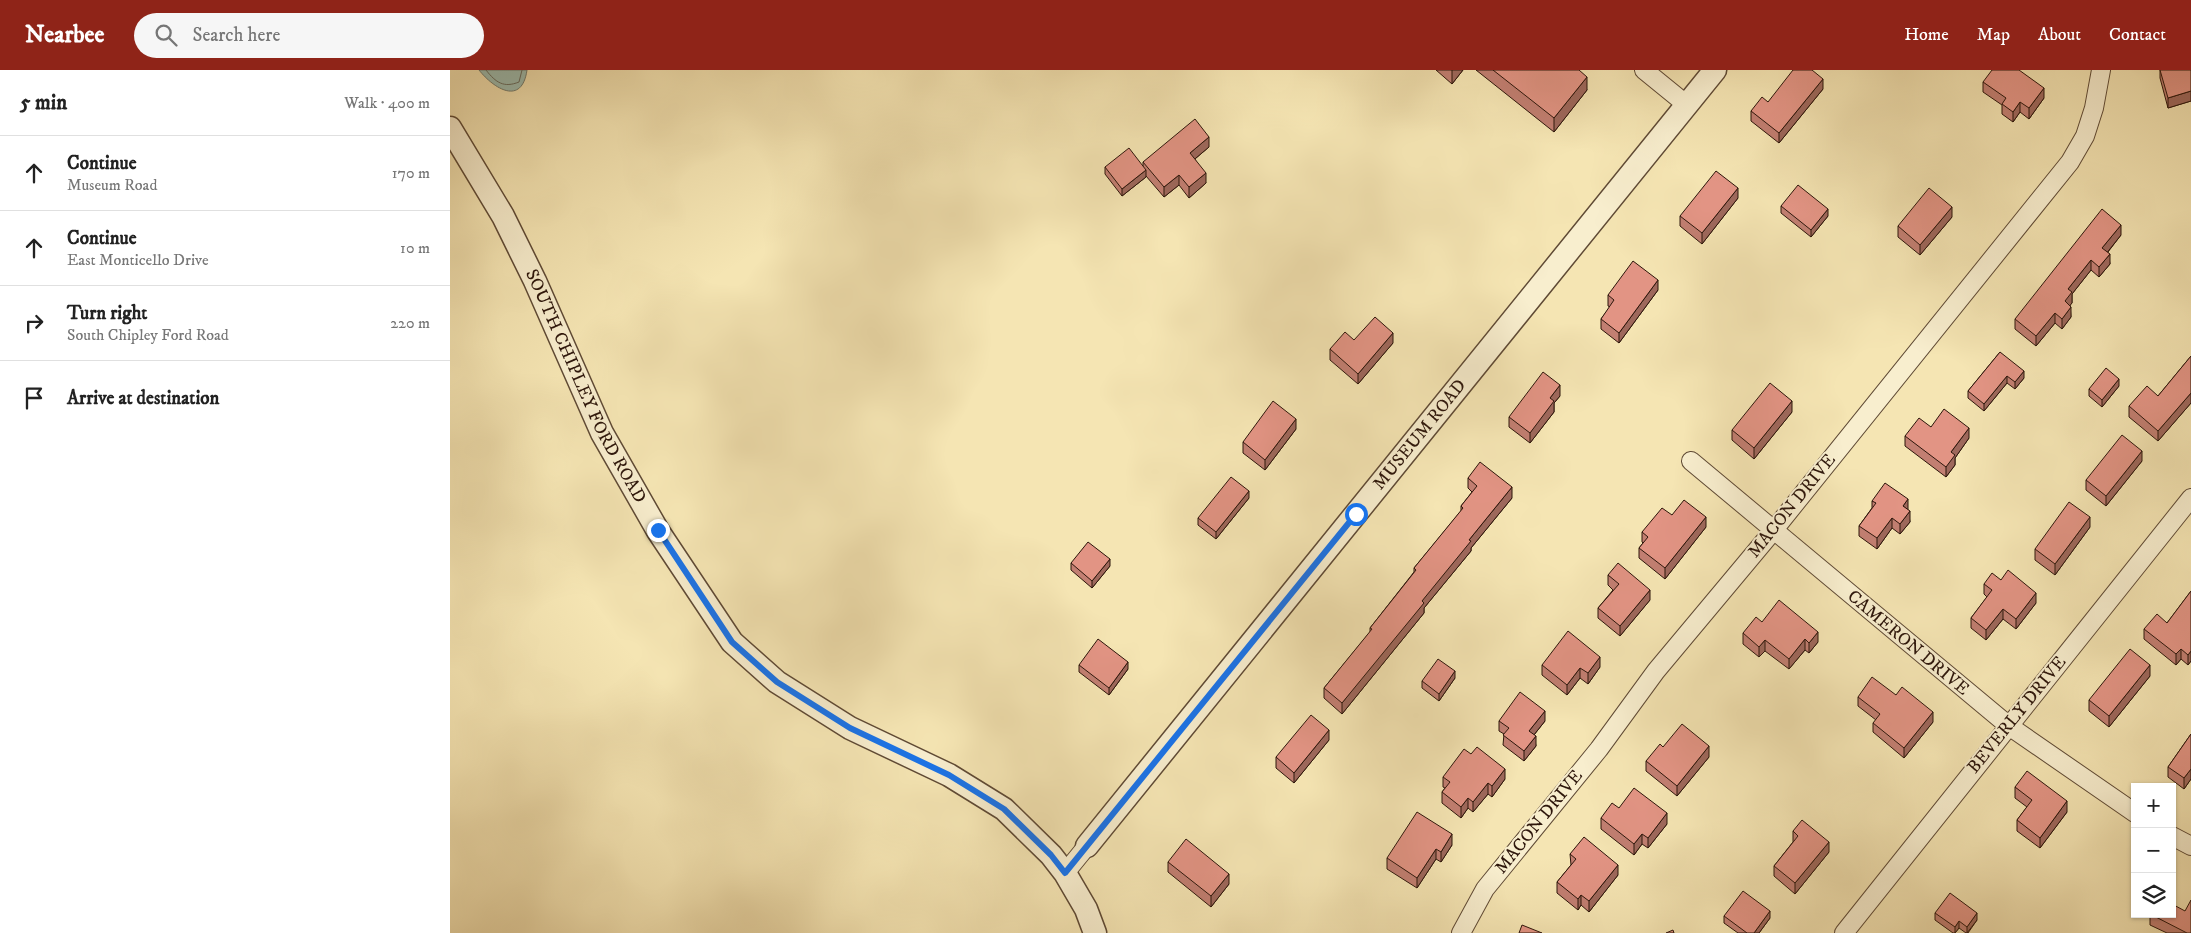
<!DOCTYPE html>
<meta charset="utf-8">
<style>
body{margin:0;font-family:"IM FELL DW Pica",serif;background:#f6f6f6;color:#222}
.controls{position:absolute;right:15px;bottom:15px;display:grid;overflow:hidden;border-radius:0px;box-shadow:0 1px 4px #0004}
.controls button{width:45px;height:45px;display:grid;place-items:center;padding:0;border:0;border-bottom:1px solid #e0e0e0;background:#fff;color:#222;font:25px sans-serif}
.stop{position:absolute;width:15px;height:15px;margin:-11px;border:4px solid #1a73e8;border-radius:50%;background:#fff}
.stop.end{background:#1a73e8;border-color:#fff;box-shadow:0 1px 5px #0008}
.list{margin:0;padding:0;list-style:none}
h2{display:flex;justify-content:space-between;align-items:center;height:65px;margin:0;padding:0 20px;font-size:21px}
h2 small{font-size:16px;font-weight:400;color:#767676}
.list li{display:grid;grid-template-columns:32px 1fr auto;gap:15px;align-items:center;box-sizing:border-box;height:75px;padding:0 20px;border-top:1px solid #e0e0e0}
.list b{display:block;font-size:19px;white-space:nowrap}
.list p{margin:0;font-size:16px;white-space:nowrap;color:#767676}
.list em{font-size:16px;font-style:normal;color:#767676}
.icon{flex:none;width:28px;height:28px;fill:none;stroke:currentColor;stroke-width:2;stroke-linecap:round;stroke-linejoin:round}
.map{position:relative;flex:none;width:1741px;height:863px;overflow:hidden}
header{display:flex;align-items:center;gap:30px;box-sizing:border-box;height:70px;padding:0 25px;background:#8f2418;color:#fff}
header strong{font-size:24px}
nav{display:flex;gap:28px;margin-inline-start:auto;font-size:18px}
.search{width:350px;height:45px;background:#f6f6f6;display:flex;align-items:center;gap:12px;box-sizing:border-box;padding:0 18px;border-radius:28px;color:#767676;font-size:19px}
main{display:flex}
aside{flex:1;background:#fff}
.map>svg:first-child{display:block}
.water{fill:#9dbeb2;stroke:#707b6f}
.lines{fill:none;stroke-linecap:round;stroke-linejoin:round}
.shore{stroke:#656a5e;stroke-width:1}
.minor-casing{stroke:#5f4a35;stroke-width:20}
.tertiary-casing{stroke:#5f4a35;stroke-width:25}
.minor{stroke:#f8eece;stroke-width:18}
.tertiary{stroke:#f8eece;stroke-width:22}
.wall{fill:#c27f72;stroke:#2d160b}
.shaded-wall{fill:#9e685c;stroke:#2d160b}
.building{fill:#e29484;stroke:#2d160b}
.route{stroke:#1a73e8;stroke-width:6}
.labels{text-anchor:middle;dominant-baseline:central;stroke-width:4;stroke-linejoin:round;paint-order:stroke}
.street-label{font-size:18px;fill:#2d160b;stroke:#f8eece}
</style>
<header>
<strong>Nearbee</strong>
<div class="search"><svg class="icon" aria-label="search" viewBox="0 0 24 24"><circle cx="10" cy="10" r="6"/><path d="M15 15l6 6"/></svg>Search here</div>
<nav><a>Home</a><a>Map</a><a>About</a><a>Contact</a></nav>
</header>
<main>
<aside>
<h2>5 min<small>Walk · 400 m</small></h2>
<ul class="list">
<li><svg class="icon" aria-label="ahead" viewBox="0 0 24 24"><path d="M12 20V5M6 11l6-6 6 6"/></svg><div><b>Continue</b><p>Museum Road</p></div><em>170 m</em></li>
<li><svg class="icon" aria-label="ahead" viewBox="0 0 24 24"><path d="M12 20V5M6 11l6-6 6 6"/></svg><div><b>Continue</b><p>East Monticello Drive</p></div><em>10 m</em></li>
<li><svg class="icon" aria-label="right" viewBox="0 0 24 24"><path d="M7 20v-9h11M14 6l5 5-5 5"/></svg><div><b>Turn right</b><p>South Chipley Ford Road</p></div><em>220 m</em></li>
<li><svg class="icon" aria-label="arrive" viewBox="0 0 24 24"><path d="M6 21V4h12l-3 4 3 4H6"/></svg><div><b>Arrive at destination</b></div></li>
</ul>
</aside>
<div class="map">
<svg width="1741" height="863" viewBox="0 0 1741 863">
<rect width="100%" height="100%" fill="#f5e5b3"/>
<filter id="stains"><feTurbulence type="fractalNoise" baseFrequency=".004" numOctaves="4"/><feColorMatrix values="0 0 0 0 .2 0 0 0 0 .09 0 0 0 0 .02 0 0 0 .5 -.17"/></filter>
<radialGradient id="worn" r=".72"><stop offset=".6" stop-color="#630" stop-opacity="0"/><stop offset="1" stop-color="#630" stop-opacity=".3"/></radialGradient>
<!-- water -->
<path class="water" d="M29,0H77C72,36 44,19 29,0Z"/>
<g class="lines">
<!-- shore -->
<path class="shore" d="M36,0C46,13 54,18 69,12L72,0"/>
<!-- minor casing -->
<g class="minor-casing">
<g id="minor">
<path d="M1194,0L1237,35"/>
<path d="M1241,391L1559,656L1685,743"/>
<path d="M1722,766L1741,776"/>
<path d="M615,803L637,776"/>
<path d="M1011,863L1035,819L1149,679L1206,601L1323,461L1620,92L1635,66L1644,38L1651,0"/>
<path d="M1394,863L1741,428"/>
</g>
</g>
<!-- tertiary casing -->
<g class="tertiary-casing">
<g id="tertiary">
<path id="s1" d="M0,58L53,146L85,211L152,363L208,461L282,572L327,612L400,658L499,705L554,739L601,785L615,803L636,839L645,863"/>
<path id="s2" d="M637,776L1265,0"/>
</g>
</g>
<!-- minor -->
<use href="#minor" class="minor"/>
<!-- tertiary -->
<use href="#tertiary" class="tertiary"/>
</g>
<!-- wall -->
<g class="wall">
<path d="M986,0H1013L1002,14Z"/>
<path d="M1026,0H1129L1137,20L1104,62Z"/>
<path d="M1710,0H1741V31L1718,38L1710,8Z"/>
<path d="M1533,12L1594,28L1579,49L1570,42L1563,52L1552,44V35L1533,22Z"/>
<path d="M1373,19L1329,73L1301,51V41L1318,32Z"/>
<path d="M759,77L745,89L756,113L739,128L729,115L714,127L696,106V107L672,126L655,104V97H693V92Z"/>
<path d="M1288,128L1252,174L1230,156V146Z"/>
<path d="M1331,136L1378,146L1361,167L1331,143Z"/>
<path d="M1502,147L1470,185L1448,167V156Z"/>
<path d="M1671,165L1658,182L1660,194L1649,207L1641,200L1622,224V233L1620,235L1621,247L1612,259L1605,253L1586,276L1565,259V249Z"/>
<path d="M1208,220L1169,273L1151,259V249L1160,237L1158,236V225Z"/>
<path d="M904,270L943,273L908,314L880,290V279Z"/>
<path d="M1550,282L1574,308L1565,319L1557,313L1534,341L1518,328V321Z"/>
<path d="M1741,286V333L1708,371L1679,347V336L1708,326Z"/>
<path d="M1669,316L1652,337L1639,326V319Z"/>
<path d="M1110,326L1104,333V342L1080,373L1059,357V347Z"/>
<path d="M1342,342L1304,389L1282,370V360Z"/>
<path d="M1481,357L1519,368L1505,388V395L1496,407L1455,376V366Z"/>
<path d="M846,359L815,400L793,383V372Z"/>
<path d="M1692,391L1656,436L1636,420V410Z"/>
<path d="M1018,408L1062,428L1021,478V481L974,538V543L892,644L874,628V618L920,562V558L964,502V498L1011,441V436L1022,422L1018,418Z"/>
<path d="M799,428L766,469L748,455V448Z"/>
<path d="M1422,431L1458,440L1460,452L1450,464L1442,458L1427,479L1409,466V456L1422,438Z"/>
<path d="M1222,445L1256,457L1215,509L1189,488V478L1193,473L1192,472V462Z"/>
<path d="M1640,457L1605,505L1585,490V479Z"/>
<path d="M621,493L660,496L642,518L621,500Z"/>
<path d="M1158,505L1200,530L1170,566L1148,548V538L1163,520L1158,515Z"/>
<path d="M1551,510L1586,533L1566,559L1553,549L1536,570L1521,558V548L1537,527L1534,524V514Z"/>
<path d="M1741,521V591L1738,595L1731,589L1726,595L1694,569V559L1717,553Z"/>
<path d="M1312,552L1368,572L1359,583L1355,580L1339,599L1315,581L1309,587L1293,574V563Z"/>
<path d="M629,595L678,599L659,625L629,602Z"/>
<path d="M1092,595L1150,597L1138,614L1130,608L1117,625L1092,605Z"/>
<path d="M1700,606L1659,657L1639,641V630Z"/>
<path d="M1005,608L989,631L972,618V611Z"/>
<path d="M1446,625L1483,652L1454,688L1423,662V653L1426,650L1408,636V627Z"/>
<path d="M1049,651H1095L1084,665L1086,676L1074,691L1053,675L1054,664L1049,661Z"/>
<path d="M1741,664V709L1734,719L1718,707V697Z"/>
<path d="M879,670L844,713L826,698V687Z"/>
<path d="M1213,677L1259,687L1227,726L1196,701V691Z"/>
<path d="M993,707L1055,709L1042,727L1038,724L1023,742L1018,738L1011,748L992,733V722L995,718L993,717Z"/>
<path d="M1565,717L1617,742L1590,778L1567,761V750L1577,737L1565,728Z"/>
<path d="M1151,748L1217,754L1198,778L1192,774L1184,785L1151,759Z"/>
<path d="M1343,761L1379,782L1345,824L1324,806V796L1343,772Z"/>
<path d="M1002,775L991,792L986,789L967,818L937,799V788Z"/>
<path d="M1120,784L1168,805L1139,842L1131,835L1128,840L1107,823V812L1121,795Z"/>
<path d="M718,792L779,814L761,837L718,802Z"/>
<path d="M1485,843L1527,850L1518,863H1516L1509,858L1505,863H1503L1485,850Z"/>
<path d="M1700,844L1741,863H1717L1700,855Z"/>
<path d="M1274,846L1320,848L1309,863H1288L1274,853Z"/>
</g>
<!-- shaded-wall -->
<g class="shaded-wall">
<path d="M1002,0H1013L1002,14Z"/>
<path d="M1137,7V20L1104,62V48Z"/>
<path d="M1373,9V19L1329,73V63Z"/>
<path d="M1594,18V28L1579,49V38Z"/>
<path d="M1741,21V31L1718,38V28Z"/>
<path d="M1570,32V42L1563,52V42Z"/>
<path d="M759,67V77L740,93V83Z"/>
<path d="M696,100V107L672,126V119Z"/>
<path d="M756,103V113L739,128V117Z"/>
<path d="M729,105V115L714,127V117Z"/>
<path d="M1288,118V128L1252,174V163Z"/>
<path d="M1502,137V147L1470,185V175Z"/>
<path d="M1378,139V146L1361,167V160Z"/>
<path d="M1671,155V165L1652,189V178Z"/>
<path d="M1660,184V194L1649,207V197Z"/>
<path d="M1641,190V200L1622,224V233L1615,242V231L1618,219Z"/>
<path d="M1208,210V220L1169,273V263Z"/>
<path d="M1621,237V247L1612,259V249Z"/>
<path d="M1605,243V253L1586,276V266Z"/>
<path d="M943,263V273L908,314V304Z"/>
<path d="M1574,301V308L1565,319V312Z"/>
<path d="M1557,306V313L1534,341V334Z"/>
<path d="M1669,309V316L1652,337V330Z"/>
<path d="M1110,315V326L1104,333V342L1080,373V363L1100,328Z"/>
<path d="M1741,323V333L1708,371V361Z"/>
<path d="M1342,331V342L1304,389V378Z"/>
<path d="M846,349V359L815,400V390Z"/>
<path d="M1519,358V368L1505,388V395L1496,407V397L1501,382Z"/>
<path d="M1692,381V391L1656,436V426Z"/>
<path d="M1062,417V428L1021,478V481L974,538V543L892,644V633L1019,470Z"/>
<path d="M799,421V428L766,469V462Z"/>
<path d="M1458,429V440L1453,436Z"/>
<path d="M1460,441V452L1450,464V454Z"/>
<path d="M1256,447V457L1215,509V498Z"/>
<path d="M1640,447V457L1605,505V494Z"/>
<path d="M1442,448V458L1427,479V468Z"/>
<path d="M660,489V496L642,518V511Z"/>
<path d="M1200,520V530L1170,566V556Z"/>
<path d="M1586,523V533L1566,559V549Z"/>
<path d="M1553,539V549L1536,570V560Z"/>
<path d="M1368,562V572L1359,583V573Z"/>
<path d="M1355,569V580L1339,599V589Z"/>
<path d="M1315,570V581L1309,587V577Z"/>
<path d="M1731,579V589L1726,595V584Z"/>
<path d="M1741,581V591L1738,595V585Z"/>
<path d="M1150,587V597L1138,614V603Z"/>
<path d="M678,592V599L659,625V618Z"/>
<path d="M1700,595V606L1659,657V646Z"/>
<path d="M1130,598V608L1117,625V615Z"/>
<path d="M1005,601V608L989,631V624Z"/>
<path d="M1095,641V651L1079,671V661Z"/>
<path d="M1483,642V652L1454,688V678Z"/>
<path d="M879,660V670L844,713V703Z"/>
<path d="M1086,666V676L1074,691V681Z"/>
<path d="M1259,676V687L1227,726V716Z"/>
<path d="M1055,699V709L1042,727V716Z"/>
<path d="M1741,699V709L1734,719V708Z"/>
<path d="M1038,713V724L1023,742V732Z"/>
<path d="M1018,728V738L1011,748V737Z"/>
<path d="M1617,731V742L1590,778V768Z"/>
<path d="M1217,743V754L1198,778V768Z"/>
<path d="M1002,764V775L991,792V782Z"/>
<path d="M1192,764V774L1184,785V774Z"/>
<path d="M1379,772V782L1345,824V813Z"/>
<path d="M986,779V789L967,818V808Z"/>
<path d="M1168,795V805L1139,842V831Z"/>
<path d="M779,804V814L761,837V826Z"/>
<path d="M1131,825V835L1128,840V829Z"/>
<path d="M1320,841V848L1309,863H1304Z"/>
<path d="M1527,843V850L1517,863V857Z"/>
<path d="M1509,851V858L1505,863V857Z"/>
</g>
<!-- building -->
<g class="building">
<path d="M1043,0H1129L1137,7L1104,48Z"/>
<path d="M1343,0H1362L1373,9L1329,63L1301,41L1312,27L1318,32Z"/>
<path d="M1542,0H1569L1594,18L1579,38L1570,32L1563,42L1552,34L1556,28L1533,12Z"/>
<path d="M1710,0H1741V21L1718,28Z"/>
<path d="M745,49L759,67L740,83L756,103L739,117L729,105L714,117L693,92Z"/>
<path d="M679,78L696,100L672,119L655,97Z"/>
<path d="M1266,101L1288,118L1252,163L1230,146Z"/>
<path d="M1348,115L1378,139L1361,160L1331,136Z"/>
<path d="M1479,118L1502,137L1470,175L1448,156Z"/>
<path d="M1652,139L1671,155L1652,178L1660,184L1649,197L1641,190L1618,219L1622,222L1615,231L1621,237L1612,249L1605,243L1586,266L1565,249Z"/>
<path d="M1183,191L1208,210L1169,263L1151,249L1164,230L1158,225Z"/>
<path d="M925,247L943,263L908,304L880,279L895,262L904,270Z"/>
<path d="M1550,282L1574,301L1565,312L1557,306L1534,334L1518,321Z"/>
<path d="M1741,286V323L1708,361L1679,336L1697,316L1708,326Z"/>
<path d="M1656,298L1669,309L1652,330L1639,319Z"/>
<path d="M1093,302L1110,315L1100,328L1104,331L1080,363L1059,347Z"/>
<path d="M1320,313L1342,331L1304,378L1282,360Z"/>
<path d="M823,331L846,349L815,390L793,372Z"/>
<path d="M1494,339L1519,358L1501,382L1505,385L1496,397L1455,366L1469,348L1481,357Z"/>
<path d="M1672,365L1692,381L1656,426L1636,410Z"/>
<path d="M1030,392L1062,417L1019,470L1021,471L972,531L974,533L892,633L874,618L922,559L920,558L966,500L964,498L1013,438L1011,436L1027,416L1018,408Z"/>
<path d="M781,407L799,421L766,462L748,448Z"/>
<path d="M1435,413L1458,429L1453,436L1460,441L1450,454L1442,448L1427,468L1409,456L1426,433L1422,431Z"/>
<path d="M1234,430L1256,447L1215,498L1189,478L1198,467L1192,462L1212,438L1222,445Z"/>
<path d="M1619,432L1640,447L1605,494L1585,479Z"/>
<path d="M638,472L660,489L642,511L621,493Z"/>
<path d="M1168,493L1200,520L1170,556L1148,538L1169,514L1158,505Z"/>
<path d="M1558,500L1586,523L1566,549L1553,539L1536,560L1521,548L1542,520L1534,514L1542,503L1551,510Z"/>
<path d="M1741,521V581L1738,585L1731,579L1726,584L1694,559L1707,544L1717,553Z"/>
<path d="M1329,530L1368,562L1359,573L1355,569L1339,589L1315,570L1309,577L1293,563L1306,547L1312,552Z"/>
<path d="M1118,561L1150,587L1138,603L1130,598L1117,615L1092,595Z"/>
<path d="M648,569L678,592L659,618L629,595Z"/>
<path d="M1680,579L1700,595L1659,646L1639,630Z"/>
<path d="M988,589L1005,601L989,624L972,611Z"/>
<path d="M1422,607L1446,625L1452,617L1483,642L1454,678L1423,653L1430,644L1408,627Z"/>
<path d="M1070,622L1095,641L1079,661L1086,666L1074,681L1053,665L1059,658L1049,651Z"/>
<path d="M861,645L879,660L844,703L826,687Z"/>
<path d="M1232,654L1259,676L1227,716L1196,691L1210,674L1213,677Z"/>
<path d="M1741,664V699L1734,708L1718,697Z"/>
<path d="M1027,677L1055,699L1042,716L1038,713L1023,732L1018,728L1011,737L992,722L1000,712L993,707L1014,679L1021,684Z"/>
<path d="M1577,701L1617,731L1590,768L1567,750L1582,730L1565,717Z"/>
<path d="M1184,718L1217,743L1198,768L1192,764L1184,774L1151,748L1162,733L1169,738Z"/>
<path d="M967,742L1002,764L991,782L986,779L967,808L937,788Z"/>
<path d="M1352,750L1379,772L1345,813L1324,796L1348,766L1343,761Z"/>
<path d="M1134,767L1168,795L1139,831L1131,825L1128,829L1107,812L1126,789L1120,784Z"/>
<path d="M736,769L779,804L761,826L718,792Z"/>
<path d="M1293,821L1320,841L1304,863H1297L1274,846Z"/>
<path d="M1500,823L1527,843L1517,857L1509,851L1505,857L1485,843Z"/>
<path d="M1741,830V863H1737L1700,844H1722V834L1735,841Z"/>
<path d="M1072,855L1092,863H1069Z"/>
<path d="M1223,860L1224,863H1216Z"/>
</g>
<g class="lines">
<!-- route -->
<path class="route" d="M208,460L282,572L327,612L400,658L499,705L554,739L601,785L615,803L906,444"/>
</g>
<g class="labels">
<!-- street labels -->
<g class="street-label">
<text stroke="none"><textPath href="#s1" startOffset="292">SOUTH CHIPLEY FORD ROAD</textPath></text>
<text stroke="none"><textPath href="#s2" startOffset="529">MUSEUM ROAD</textPath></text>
<text transform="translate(1342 436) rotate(-51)">MACON DRIVE</text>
<text transform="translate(1458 573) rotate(40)">CAMERON DRIVE</text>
<text transform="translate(1567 645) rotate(-51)">BEVERLY DRIVE</text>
<text transform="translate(1089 752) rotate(-51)">MACON DRIVE</text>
</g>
</g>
<rect width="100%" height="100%" filter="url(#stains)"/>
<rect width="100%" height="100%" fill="url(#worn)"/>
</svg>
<div class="controls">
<button>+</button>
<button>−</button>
<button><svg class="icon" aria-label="layers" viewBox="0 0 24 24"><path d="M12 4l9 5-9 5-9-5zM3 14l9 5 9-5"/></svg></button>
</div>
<div class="stop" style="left:906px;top:444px"></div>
<div class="stop end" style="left:208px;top:460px"></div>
</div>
</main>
